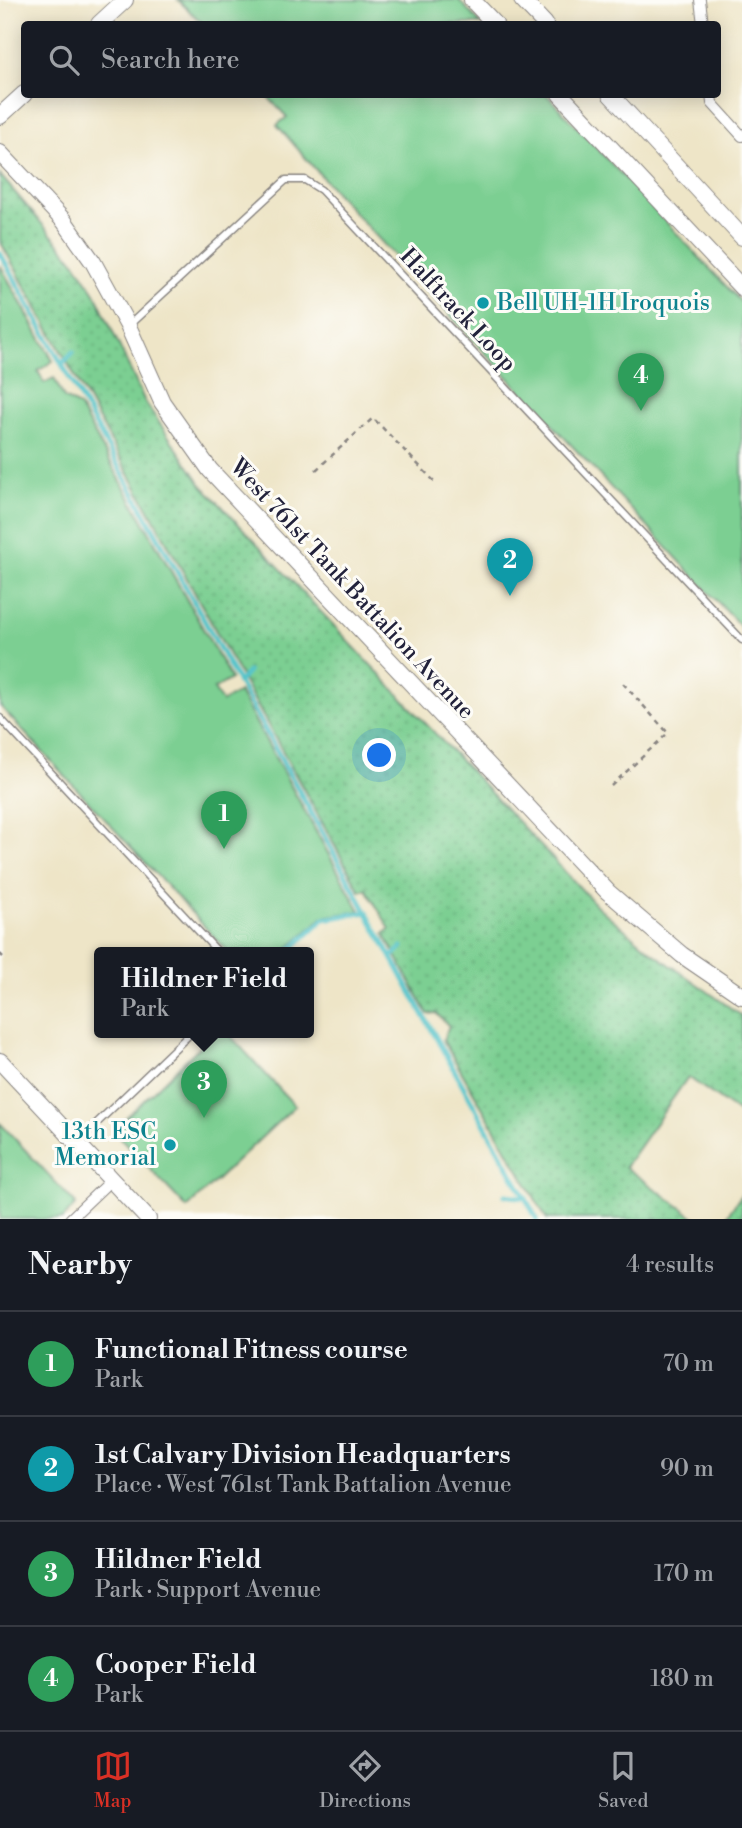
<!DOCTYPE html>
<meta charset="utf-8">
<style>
body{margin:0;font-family:"Libre Bodoni",serif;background:#20242c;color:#f1f3f6}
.you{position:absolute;left:380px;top:756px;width:24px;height:24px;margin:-18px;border:5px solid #fff;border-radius:50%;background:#1a73e8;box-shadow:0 0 0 10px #1a73e833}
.badge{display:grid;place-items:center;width:46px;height:46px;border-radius:50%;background:#d93025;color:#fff;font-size:23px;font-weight:700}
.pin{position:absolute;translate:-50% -58px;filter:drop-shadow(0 2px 4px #0008)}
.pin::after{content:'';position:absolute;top:37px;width:24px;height:21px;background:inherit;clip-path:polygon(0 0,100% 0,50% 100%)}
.popup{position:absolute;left:94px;top:947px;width:220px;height:91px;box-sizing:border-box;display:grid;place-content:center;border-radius:7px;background:#171b24;filter:drop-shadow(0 2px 5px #0005);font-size:23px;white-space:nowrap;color:#9ea1a6}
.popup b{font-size:26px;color:#f1f3f6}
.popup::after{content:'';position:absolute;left:50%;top:100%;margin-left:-14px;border:14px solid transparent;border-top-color:#171b24}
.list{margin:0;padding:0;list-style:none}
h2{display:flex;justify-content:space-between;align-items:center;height:91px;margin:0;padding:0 28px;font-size:30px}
h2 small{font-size:23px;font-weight:400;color:#9ea1a6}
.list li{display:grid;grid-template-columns:46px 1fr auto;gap:21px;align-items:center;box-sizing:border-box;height:105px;padding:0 28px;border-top:2px solid #363941}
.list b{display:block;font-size:26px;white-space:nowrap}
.list p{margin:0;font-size:23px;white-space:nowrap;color:#9ea1a6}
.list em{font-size:23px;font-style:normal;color:#9ea1a6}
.icon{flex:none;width:38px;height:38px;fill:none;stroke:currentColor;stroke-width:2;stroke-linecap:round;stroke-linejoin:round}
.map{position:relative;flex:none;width:742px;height:1219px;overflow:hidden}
.search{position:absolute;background:#171b24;box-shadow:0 4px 18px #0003;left:21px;right:21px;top:21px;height:77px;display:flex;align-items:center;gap:18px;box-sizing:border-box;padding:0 24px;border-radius:7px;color:#9ea1a6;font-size:26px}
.sheet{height:511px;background:#171b24}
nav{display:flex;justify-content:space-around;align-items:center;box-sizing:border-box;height:98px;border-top:2px solid #363941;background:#171b24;font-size:19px;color:#9ea1a6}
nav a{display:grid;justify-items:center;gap:4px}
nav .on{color:#d93025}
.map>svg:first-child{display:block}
.grass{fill:url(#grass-dots);stroke:#4f7866;stroke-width:2}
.green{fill:#7ccf92;stroke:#4f7866;stroke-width:2}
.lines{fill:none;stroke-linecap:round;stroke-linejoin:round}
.stream{stroke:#56c4ca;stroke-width:5}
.service-casing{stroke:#888481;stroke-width:9}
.pedestrian-casing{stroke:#888481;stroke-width:12}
.tertiary-casing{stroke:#888481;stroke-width:18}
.path{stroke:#888481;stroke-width:2.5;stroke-dasharray:5 5;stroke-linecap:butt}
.service{stroke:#fff;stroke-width:6}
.pedestrian{stroke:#fff;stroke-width:10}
.tertiary{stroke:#fff;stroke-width:16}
.culture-dot{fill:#0f9aa8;stroke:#fdfcf7;stroke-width:2.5}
.labels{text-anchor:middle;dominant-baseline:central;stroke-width:6;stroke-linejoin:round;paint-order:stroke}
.culture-label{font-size:23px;fill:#0d838f;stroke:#fdfcf7;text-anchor:start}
.street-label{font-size:23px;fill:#22223b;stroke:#fdfcf7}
</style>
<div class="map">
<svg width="742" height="1219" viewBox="0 0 742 1219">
<defs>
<pattern id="grass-dots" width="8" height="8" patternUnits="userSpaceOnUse" patternTransform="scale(1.75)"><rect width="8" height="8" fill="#7ccf92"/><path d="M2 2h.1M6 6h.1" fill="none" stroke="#6bb17f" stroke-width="1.8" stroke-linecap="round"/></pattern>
</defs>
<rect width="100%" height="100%" fill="#fdfcf7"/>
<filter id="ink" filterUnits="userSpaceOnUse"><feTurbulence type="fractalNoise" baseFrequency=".0143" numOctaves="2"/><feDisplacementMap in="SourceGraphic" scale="14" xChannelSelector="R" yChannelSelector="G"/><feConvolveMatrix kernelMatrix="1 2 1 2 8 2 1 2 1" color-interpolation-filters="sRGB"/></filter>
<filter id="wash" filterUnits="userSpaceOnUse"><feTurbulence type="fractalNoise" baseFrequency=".00686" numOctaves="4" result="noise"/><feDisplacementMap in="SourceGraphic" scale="28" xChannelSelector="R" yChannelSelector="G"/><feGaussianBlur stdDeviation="1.57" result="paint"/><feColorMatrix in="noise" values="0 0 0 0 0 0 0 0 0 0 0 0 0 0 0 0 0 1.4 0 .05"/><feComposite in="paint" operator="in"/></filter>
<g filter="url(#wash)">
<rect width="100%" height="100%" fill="#eee5c7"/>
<!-- grass -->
<g class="grass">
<path d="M0,175L74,261L95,293L145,402L202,485L599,908L652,952L742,1016V1115L688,1077L625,1167L697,1219H547L443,1040L449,1026L436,1013L428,1014L384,934L390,929L366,889L360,891L0,241Z"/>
<path d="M742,1194V1219H725Z"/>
</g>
<!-- green -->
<g class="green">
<path d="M178,0H459L481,24H203Z"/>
<path d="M266,95H547L742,303V628L336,193L277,125L287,117Z"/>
<path d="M0,265L53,361L38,371L44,383L54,378L64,398L79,406L231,679L214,689L222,702L239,692L360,911L323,917L284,952H228L0,706Z"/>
<path d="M215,1032H227L295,1106L187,1208L113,1130Z"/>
<path d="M0,1123L76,1204L63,1219H0Z"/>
</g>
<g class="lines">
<!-- stream -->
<g class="stream">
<path d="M0,253L537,1219"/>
<path d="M62,364L73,352"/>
<path d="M239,682L248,672"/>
<path d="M288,952L324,919L367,912"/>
<path d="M392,957L402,947"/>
<path d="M505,1195L526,1198"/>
</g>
</g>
</g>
<g filter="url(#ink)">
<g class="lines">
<!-- service casing -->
<g class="service-casing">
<g id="service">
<path d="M128,326L286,180H305L321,190L742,640"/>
<path d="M0,718L218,952"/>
<path d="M77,1142L192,1032"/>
</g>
</g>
<!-- pedestrian casing -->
<g class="pedestrian-casing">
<g id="pedestrian">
<path d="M700,0L703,24"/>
<path d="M711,94L712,103L742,136"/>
<path d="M70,1219L111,1180"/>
</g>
</g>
<!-- tertiary casing -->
<g class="tertiary-casing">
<g id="tertiary">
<path d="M472,0L495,24"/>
<path d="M522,0L545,24"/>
<path d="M99,24L125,0"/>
<path d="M560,94L742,288"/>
<path d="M610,94L742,237"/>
<path d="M0,116L24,94"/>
<path d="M0,153L64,221L93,262L128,326L162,402L210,470L608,892L682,955L742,996"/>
<path d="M0,1061L148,1219"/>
</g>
</g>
<!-- path -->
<g class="path">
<path d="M316,470L373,418L435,482"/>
<path d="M611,786L668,733L620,680"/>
<path d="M0,954L3,957"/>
</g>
<!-- service -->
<use href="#service" class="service"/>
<!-- pedestrian -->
<use href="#pedestrian" class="pedestrian"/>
<!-- tertiary -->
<use href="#tertiary" class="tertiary"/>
</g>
</g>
<!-- markers -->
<g class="culture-dot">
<circle cx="483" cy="303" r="7"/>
<circle cx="170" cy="1145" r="7"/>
</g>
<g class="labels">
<!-- culture labels -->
<g class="culture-label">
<text x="497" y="303">Bell UH-1H Iroquois</text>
<text x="156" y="1132" text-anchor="end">13th ESC<tspan x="156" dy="26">Memorial</tspan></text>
</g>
<!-- street labels -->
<g class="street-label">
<text transform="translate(458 310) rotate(47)">Halftrack Loop</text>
<text transform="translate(352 589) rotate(47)">West 761st Tank Battalion Avenue</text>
</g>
</g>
</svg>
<div class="you"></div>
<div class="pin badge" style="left:224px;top:849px;background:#2e9e5b">1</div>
<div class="pin badge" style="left:510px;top:596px;background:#0f9aa8">2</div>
<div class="pin badge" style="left:204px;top:1118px;background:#2e9e5b">3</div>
<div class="popup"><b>Hildner Field</b>Park</div>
<div class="pin badge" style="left:641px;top:411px;background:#2e9e5b">4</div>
<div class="search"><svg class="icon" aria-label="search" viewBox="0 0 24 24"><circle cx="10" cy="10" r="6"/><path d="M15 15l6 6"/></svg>Search here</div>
</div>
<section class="sheet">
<h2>Nearby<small>4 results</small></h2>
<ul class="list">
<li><span class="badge" style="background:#2e9e5b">1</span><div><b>Functional Fitness course</b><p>Park</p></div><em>70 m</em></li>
<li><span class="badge" style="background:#0f9aa8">2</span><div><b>1st Calvary Division Headquarters</b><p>Place · West 761st Tank Battalion Avenue</p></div><em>90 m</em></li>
<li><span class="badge" style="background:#2e9e5b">3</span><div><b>Hildner Field</b><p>Park · Support Avenue</p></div><em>170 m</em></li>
<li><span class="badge" style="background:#2e9e5b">4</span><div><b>Cooper Field</b><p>Park</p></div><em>180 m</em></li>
</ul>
</section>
<nav>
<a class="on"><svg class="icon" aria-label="map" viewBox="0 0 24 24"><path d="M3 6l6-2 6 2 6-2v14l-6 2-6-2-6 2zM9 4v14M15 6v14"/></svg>Map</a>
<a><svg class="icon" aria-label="directions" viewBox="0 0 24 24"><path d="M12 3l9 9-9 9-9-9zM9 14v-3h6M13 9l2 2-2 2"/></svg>Directions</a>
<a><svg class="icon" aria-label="saved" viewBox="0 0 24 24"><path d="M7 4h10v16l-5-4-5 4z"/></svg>Saved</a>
</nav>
